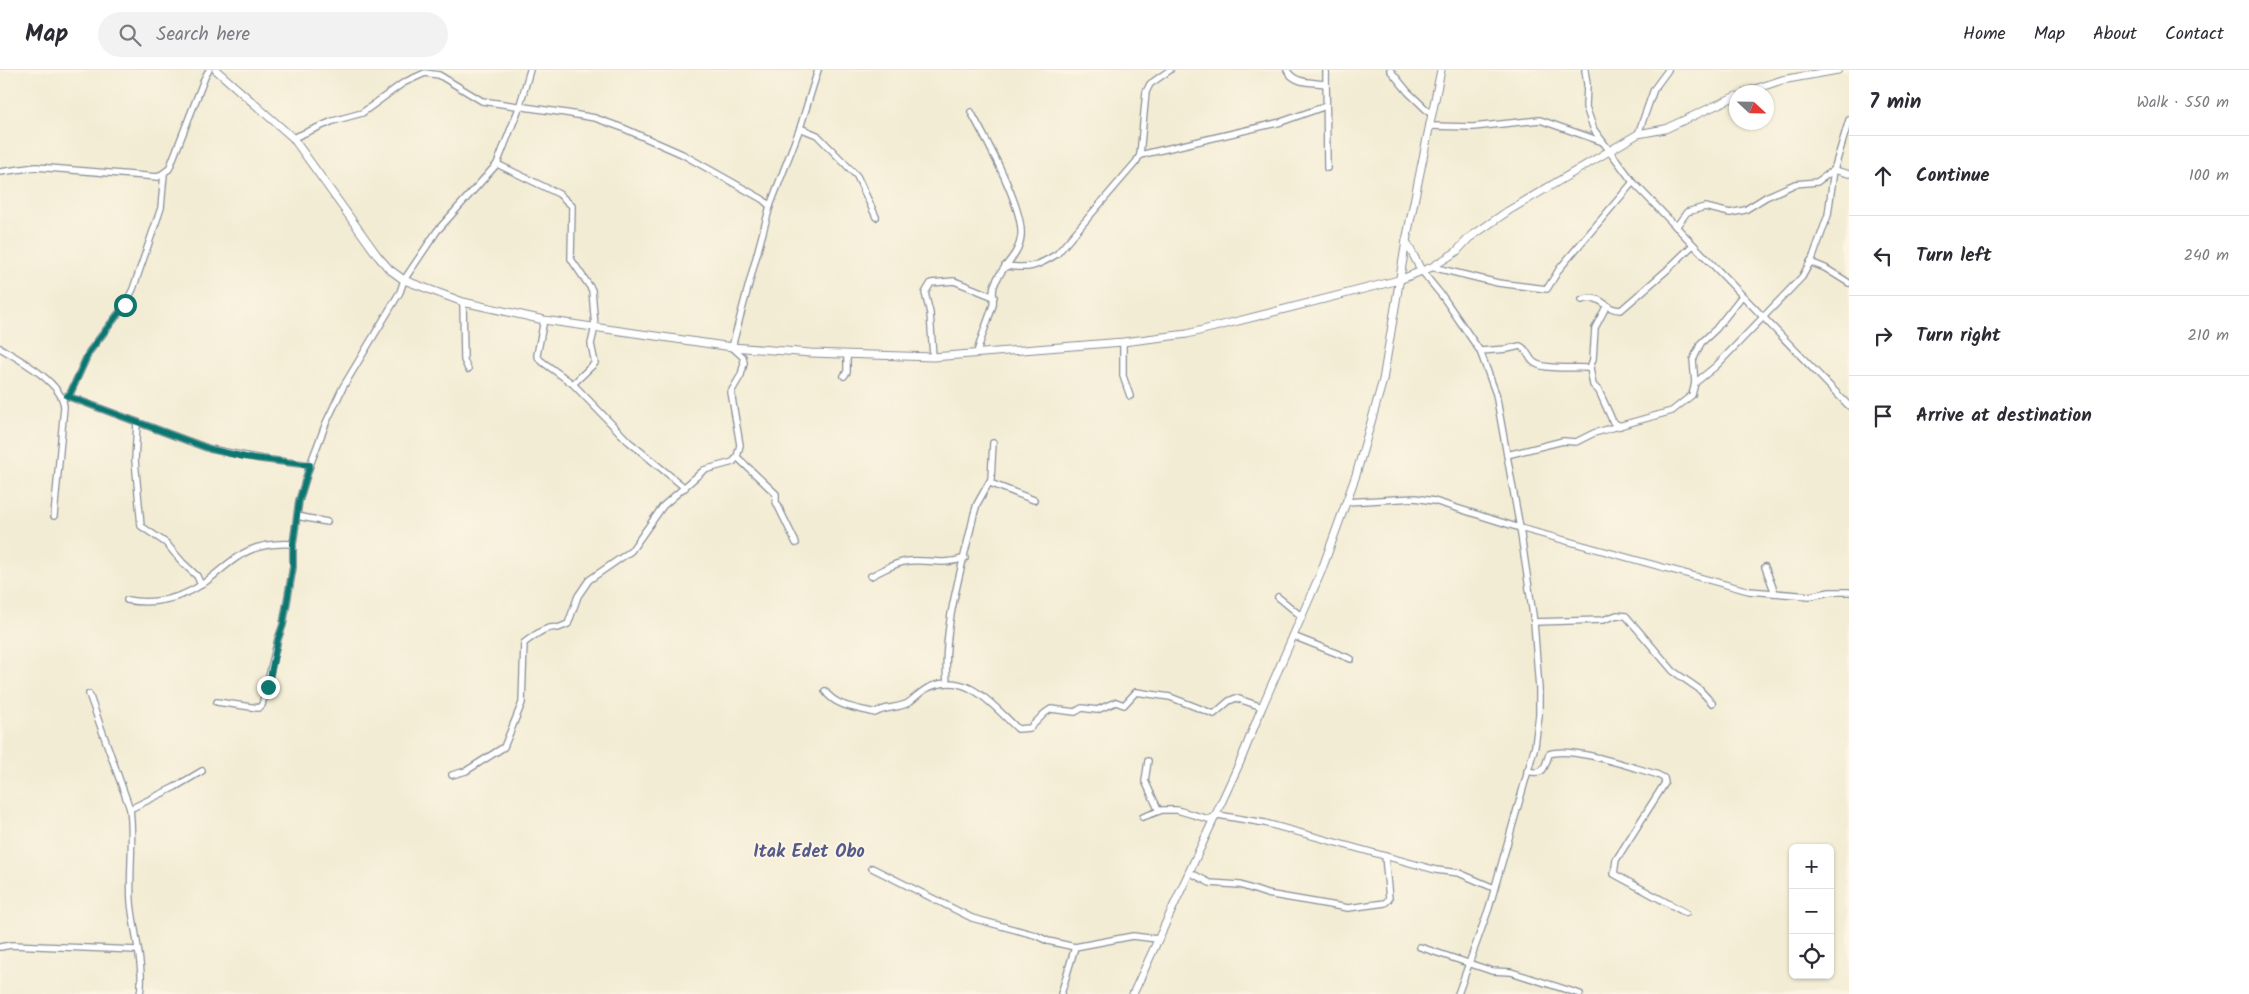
<!DOCTYPE html>
<meta charset="utf-8">
<style>
body{margin:0;font-family:Kalam,sans-serif;background:#f2f2f3;color:#2b2b33}
.controls{position:absolute;right:15px;bottom:15px;display:grid;overflow:hidden;border-radius:8px;box-shadow:0 1px 4px #0004}
.controls button{width:45px;height:45px;display:grid;place-items:center;padding:0;border:0;border-bottom:1px solid #e1e1e2;background:#fff;color:#2b2b33;font:25px sans-serif}
.compass{position:absolute;left:1729px;top:15px;width:45px;height:45px;border-radius:50%;background:#fff;box-shadow:0 1px 4px #0004;rotate:112deg}
.stop{position:absolute;width:15px;height:15px;margin:-11px;border:4px solid #0f766e;border-radius:50%;background:#fff}
.stop.end{background:#0f766e;border-color:#fff;box-shadow:0 1px 5px #0008}
.list{margin:0;padding:0;list-style:none}
h2{display:flex;justify-content:space-between;align-items:center;height:65px;margin:0;padding:0 20px;font-size:21px}
h2 small{font-size:16px;font-weight:400;color:#7c7c81}
.list li{display:grid;grid-template-columns:32px 1fr auto;gap:15px;align-items:center;box-sizing:border-box;height:80px;padding:0 20px;border-top:1px solid #e1e1e2}
.list b{display:block;font-size:19px;white-space:nowrap}
.list em{font-size:16px;font-style:normal;color:#7c7c81}
.icon{flex:none;width:28px;height:28px;fill:none;stroke:currentColor;stroke-width:2;stroke-linecap:round;stroke-linejoin:round}
.map{position:relative;flex:none;width:1849px;height:924px;overflow:hidden}
header{display:flex;align-items:center;gap:30px;box-sizing:border-box;height:70px;padding:0 25px;background:#fff;border-bottom:1px solid #e1e1e2}
header strong{font-size:24px}
nav{display:flex;gap:28px;margin-inline-start:auto;font-size:18px}
.search{width:350px;height:45px;background:#f2f2f3;display:flex;align-items:center;gap:12px;box-sizing:border-box;padding:0 18px;border-radius:28px;color:#7c7c81;font-size:19px}
main{display:flex}
aside{flex:1;background:#fff}
.map>svg:first-child{display:block}
.lines{fill:none;stroke-linecap:round;stroke-linejoin:round}
.minor-casing{stroke:#878e99;stroke-width:8}
.tertiary-casing{stroke:#878e99;stroke-width:9}
.minor{stroke:#fff;stroke-width:5.5}
.tertiary{stroke:#fff;stroke-width:7}
.route{stroke:#0f766e;stroke-width:6}
.labels{text-anchor:middle;dominant-baseline:central;stroke-width:4;stroke-linejoin:round;paint-order:stroke}
.quarter-label{font-size:18px;font-weight:bold;fill:#545a8a;stroke:#fcf5e5}
</style>
<header>
<strong>Map</strong>
<div class="search"><svg class="icon" aria-label="search" viewBox="0 0 24 24"><circle cx="10" cy="10" r="6"/><path d="M15 15l6 6"/></svg>Search here</div>
<nav><a>Home</a><a>Map</a><a>About</a><a>Contact</a></nav>
</header>
<main>
<div class="map">
<svg width="1849" height="924" viewBox="0 0 1849 924">
<rect width="100%" height="100%" fill="#fcf5e5"/>
<filter id="ink" filterUnits="userSpaceOnUse"><feTurbulence type="fractalNoise" baseFrequency=".02" numOctaves="2"/><feDisplacementMap in="SourceGraphic" scale="10" xChannelSelector="R" yChannelSelector="G"/><feConvolveMatrix kernelMatrix="1 2 1 2 8 2 1 2 1" color-interpolation-filters="sRGB"/></filter>
<filter id="wash" filterUnits="userSpaceOnUse"><feTurbulence type="fractalNoise" baseFrequency=".0096" numOctaves="4" result="noise"/><feDisplacementMap in="SourceGraphic" scale="20" xChannelSelector="R" yChannelSelector="G"/><feGaussianBlur stdDeviation="1.12" result="paint"/><feColorMatrix in="noise" values="0 0 0 0 0 0 0 0 0 0 0 0 0 0 0 0 0 1.4 0 .05"/><feComposite in="paint" operator="in"/></filter>
<g filter="url(#wash)">
<rect width="100%" height="100%" fill="#f3ecd4"/>
</g>
<g filter="url(#ink)">
<g class="lines">
<!-- minor casing -->
<g class="minor-casing">
<g id="minor">
<path d="M1287,0C1294,14 1311,12 1326,14"/>
<path d="M1326,0L1327,98"/>
<path d="M1390,0L1408,22L1431,44"/>
<path d="M1585,0L1587,14L1586,37L1594,60L1633,112L1849,336"/>
<path d="M971,42C986,69 1024,138 1021,166C1019,187 1000,197 994,216C992,222 994,229 993,235C988,251 981,267 977,283"/>
<path d="M1429,56L1473,57L1540,50L1603,72"/>
<path d="M800,58L817,65L857,106L876,147"/>
<path d="M1638,64L1654,19L1668,0"/>
<path d="M293,68L333,51L362,43L403,13L425,3L439,5L482,31L566,43L595,48L623,58L682,84L762,129L770,136"/>
<path d="M1140,85L1281,52L1326,36"/>
<path d="M497,94L559,124L572,136L571,189L592,220L595,257L591,274L595,293L573,314L628,371L685,418"/>
<path d="M1834,100L1849,104"/>
<path d="M0,102L36,97L158,107L169,99L205,7L209,0"/>
<path d="M1676,157L1687,142L1705,137L1730,143L1745,140L1766,127L1795,114L1817,112L1834,100"/>
<path d="M1810,192L1825,198L1849,213"/>
<path d="M1005,196C1030,199 1036,197 1057,184L1136,92L1140,85L1146,22L1150,14L1170,0"/>
<path d="M1432,197L1498,213L1547,219L1560,198L1633,112"/>
<path d="M1421,200L1443,227L1480,281L1496,324L1520,458L1534,552L1539,619V645L1535,676L1489,838L1458,924"/>
<path d="M1582,230C1604,223 1602,240 1621,240L1667,200L1693,175"/>
<path d="M463,232L464,290L468,299"/>
<path d="M1607,235L1595,258L1593,289L1590,298L1593,315L1599,321L1613,352L1620,356"/>
<path d="M544,250L537,285L540,290L573,314"/>
<path d="M1123,272V306L1130,326"/>
<path d="M0,278C19,289 63,313 64,337L54,446"/>
<path d="M1480,281L1507,279L1520,276C1528,279 1528,289 1535,293C1544,300 1577,297 1590,298"/>
<path d="M933,287L930,243L925,223L931,213L954,211L994,227"/>
<path d="M844,306L847,302V284"/>
<path d="M1695,313L1716,296L1802,207L1813,187L1828,145L1834,100L1849,50"/>
<path d="M67,326L210,379L262,389L310,395"/>
<path d="M63,328L70,324L89,282L125,235L133,219L161,138L164,104"/>
<path d="M137,352L135,390L141,456L166,473L183,493L197,506L201,515"/>
<path d="M1507,385L1563,371L1576,372L1594,363L1672,341L1692,325L1695,313L1693,290L1701,273L1716,259L1742,226"/>
<path d="M737,387L776,424V432L796,473"/>
<path d="M990,413L1034,430"/>
<path d="M1346,432L1415,428L1434,431L1520,458L1749,521L1810,526L1830,522H1849"/>
<path d="M297,446L327,452"/>
<path d="M1765,497L1775,523"/>
<path d="M871,506C883,500 896,492 909,491C930,489 942,496 965,488"/>
<path d="M1278,527L1301,546"/>
<path d="M127,530C152,535 180,529 201,515C218,504 230,489 248,481C263,474 277,473 293,474"/>
<path d="M1534,552L1603,550L1617,545L1626,546L1673,601L1699,619L1712,633"/>
<path d="M1293,566L1351,589"/>
<path d="M947,613C942,556 962,500 974,444L977,434L991,409L993,373"/>
<path d="M825,621C836,637 857,638 875,643C886,636 897,639 908,633C915,628 922,620 930,617C968,601 993,636 1018,659L1030,658L1045,643L1051,639L1075,642L1082,638L1097,640L1116,632L1124,635L1136,622L1170,627L1214,644L1229,631L1236,628L1262,637"/>
<path d="M89,624L130,739C134,770 129,801 131,832C133,857 145,901 140,924"/>
<path d="M217,632L258,638L262,635L278,569L283,555L293,497V474L299,431L310,395L326,353L343,317L400,222L404,210L437,161L497,94L519,38L530,0"/>
<path d="M1148,691L1145,711L1159,741"/>
<path d="M1527,701C1544,705 1544,700 1549,684C1572,676 1630,697 1656,704L1664,708L1665,713L1616,790L1614,804L1686,843"/>
<path d="M452,705L466,701L504,677L522,633L524,573C534,566 546,555 558,558L568,554L578,526L589,510L631,481L663,436L704,400L733,392L737,387L740,375L731,322L741,305L744,293L743,287L732,277L770,136L800,58L818,0"/>
<path d="M130,739L175,717L202,701"/>
<path d="M1143,747L1162,740H1177L1208,749L1218,745L1265,753L1436,800L1459,803L1494,818"/>
<path d="M872,798L972,848L1035,865L1048,871L1075,877L1133,866L1157,869"/>
<path d="M1189,802L1210,813L1240,815L1267,824L1348,838L1385,833L1389,829L1385,786"/>
<path d="M0,877L11,875L137,880"/>
<path d="M1420,877L1492,901L1511,902L1580,924"/>
<path d="M1061,924L1075,877"/>
</g>
</g>
<!-- tertiary casing -->
<g class="tertiary-casing">
<g id="tertiary">
<path d="M216,0L293,68L377,185L389,199L404,210L463,232L544,250L732,277L811,283L933,287L1123,272L1187,264L1399,210L1432,197L1456,182L1469,168L1508,141L1638,64L1665,59L1736,26"/>
<path d="M1746,22L1782,10L1838,0"/>
<path d="M1406,171L1421,200"/>
<path d="M1133,924L1240,692L1262,637L1321,502L1356,405L1383,310L1406,171L1441,0"/>
</g>
</g>
<!-- minor -->
<use href="#minor" class="minor"/>
<!-- tertiary -->
<use href="#tertiary" class="tertiary"/>
</g>
</g>
<g class="lines" filter="url(#ink)">
<!-- route -->
<path class="route" d="M125,235L89,282L70,324L67,326L210,379L245,387L310,395L299,431L293,474V497L283,555L278,569L268,617"/>
</g>
<g class="labels">
<!-- quarter labels -->
<g class="quarter-label">
<text x="809" y="782">Itak Edet Obo</text>
</g>
</g>
</svg>
<div class="controls">
<button>+</button>
<button>−</button>
<button><svg class="icon" aria-label="locate" viewBox="0 0 24 24"><circle cx="12" cy="12" r="6"/><path d="M12 2v4M12 18v4M2 12h4M18 12h4"/></svg></button>
</div>
<svg class="compass" viewBox="-18 -18 36 36"><path d="M0-13l5 13h-10z" fill="#e53935"/><path d="M0 13l5-13h-10z" fill="#7c7c81"/></svg>
<div class="stop" style="left:125px;top:235px"></div>
<div class="stop end" style="left:268px;top:617px"></div>
</div>
<aside>
<h2>7 min<small>Walk · 550 m</small></h2>
<ul class="list">
<li><svg class="icon" aria-label="ahead" viewBox="0 0 24 24"><path d="M12 20V5M6 11l6-6 6 6"/></svg><div><b>Continue</b></div><em>100 m</em></li>
<li><svg class="icon" aria-label="left" viewBox="0 0 24 24"><path d="M17 20v-9H6M10 6l-5 5 5 5"/></svg><div><b>Turn left</b></div><em>240 m</em></li>
<li><svg class="icon" aria-label="right" viewBox="0 0 24 24"><path d="M7 20v-9h11M14 6l5 5-5 5"/></svg><div><b>Turn right</b></div><em>210 m</em></li>
<li><svg class="icon" aria-label="arrive" viewBox="0 0 24 24"><path d="M6 21V4h12l-3 4 3 4H6"/></svg><div><b>Arrive at destination</b></div></li>
</ul>
</aside>
</main>
